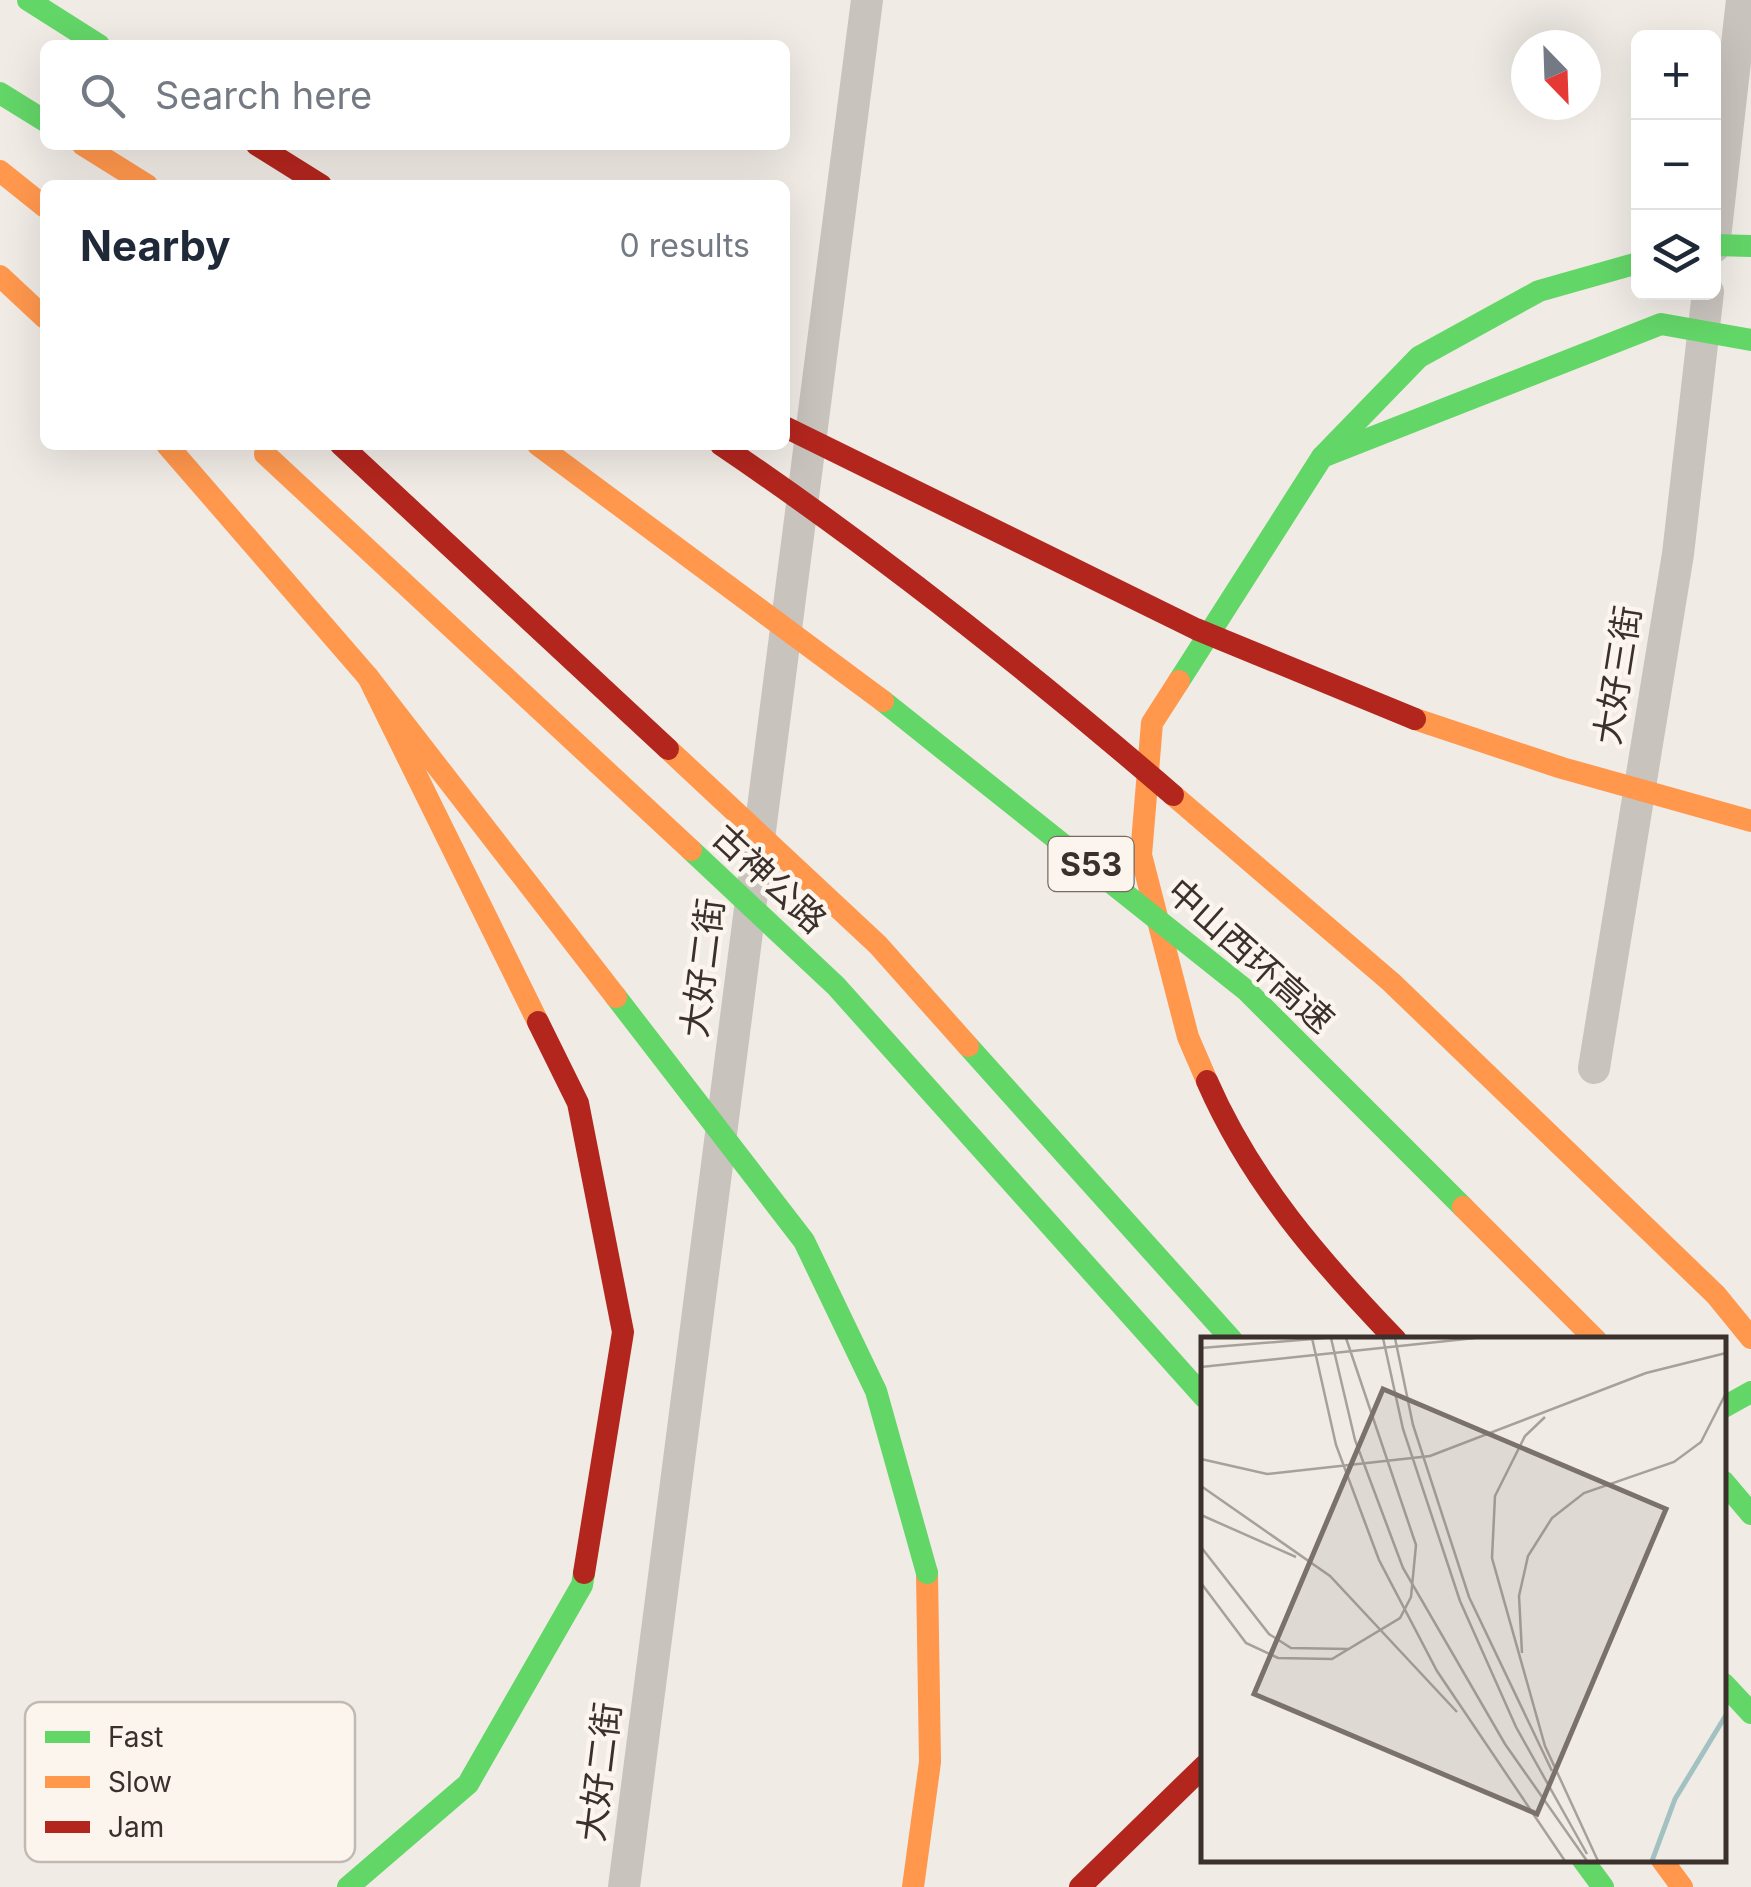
<!DOCTYPE html>
<meta charset="utf-8">
<style>
body{margin:0;font-family:Inter,"Noto Sans SC",sans-serif;background:#f2f2f3;color:#1f2937}
.controls{position:absolute;right:30px;top:30px;display:grid;overflow:hidden;border-radius:15px;box-shadow:0 10px 40px #0002}
.controls button{width:90px;height:90px;display:grid;place-items:center;padding:0;border:0;border-bottom:2px solid #e0e1e3;background:#fff;color:#1f2937;font:50px sans-serif}
.compass{position:absolute;left:1511px;top:30px;width:90px;height:90px;border-radius:50%;background:#fff;box-shadow:0 10px 40px #0002;rotate:157deg}
.list{margin:0;padding:0;list-style:none}
h2{display:flex;justify-content:space-between;align-items:center;height:130px;margin:0;padding:0 40px;font-size:42px}
h2 small{font-size:32px;font-weight:400;color:#747a83}
.icon{flex:none;width:55px;height:55px;fill:none;stroke:currentColor;stroke-width:2;stroke-linecap:round;stroke-linejoin:round}
.map{position:relative;flex:none;width:1751px;height:1887px;overflow:hidden}
.search{position:absolute;background:#fff;box-shadow:0 10px 40px #0002;left:40px;top:40px;width:750px;height:110px;display:flex;align-items:center;gap:25px;box-sizing:border-box;padding:0 35px;border-radius:15px;color:#747a83;font-size:38px}
.panel{position:absolute;background:#fff;box-shadow:0 10px 40px #0002;left:40px;top:180px;width:750px;height:270px;border-radius:15px}
.map>svg:first-child{display:block}
.lines{fill:none;stroke-linecap:round;stroke-linejoin:round}
.street{stroke:#c9c3be;stroke-width:32}
.fast{stroke:#63d668;stroke-width:22}
.slow{stroke:#ff974d;stroke-width:22}
.jam{stroke:#b3261e;stroke-width:22}
.fast-bridge{stroke:#63d668;stroke-width:22}
.slow-bridge{stroke:#ff974d;stroke-width:22}
.jam-bridge{stroke:#b3261e;stroke-width:22}
.labels{text-anchor:middle;dominant-baseline:central;stroke-width:9;stroke-linejoin:round;paint-order:stroke}
.shield{fill:#fbf5ee;stroke:#756b66;stroke-width:2.5}
.shield-label{font-size:32px;font-weight:bold;fill:#3b302b}
.street-label{font-size:35px;fill:#3b302b;stroke:#fbf5ee}
.inset-river{fill:none;stroke:#a1c2c1;stroke-width:5}
.inset-road{fill:none;stroke:#a8a09b;stroke-width:2.5}
.view{fill:#7a716c;fill-opacity:0.15;stroke:#7a716c;stroke-width:5}
.inset-edge{fill:none;stroke:#3b302b;stroke-width:5}
.key{fill:#fbf5ee;stroke:#c1bab4;stroke-width:2.5}
.key-label{font-size:28px;fill:#3b302b}
</style>
<div class="map">
<svg width="1751" height="1887" viewBox="0 0 1751 1887">
<rect width="100%" height="100%" fill="#f0ebe5"/>
<g class="lines">
<!-- street -->
<g class="street">
<path d="M1714,247L1742,0"/>
<path d="M1594,1068L1678,554L1708,292"/>
<path d="M624,1887L867,0"/>
</g>
<!-- fast -->
<g class="fast">
<path d="M28,0L99,45"/>
<path d="M0,93L45,121"/>
<path d="M1179,681L1322,457L1419,357L1539,291L1638,263"/>
<path d="M1724,1407L1751,1392"/>
<path d="M1724,1482L1751,1514"/>
<path d="M1724,1684L1751,1713"/>
<path d="M1583,1860L1603,1887"/>
<path d="M348,1887L468,1784L582,1585L584,1573"/>
</g>
<!-- slow -->
<g class="slow">
<path d="M83,145L147,185"/>
<path d="M0,171L45,207"/>
<path d="M0,276L45,318"/>
<path d="M167,445L368,677L538,1022"/>
<path d="M1179,681L1152,723L1141,855L1188,1037L1207,1081"/>
<path d="M1662,1860L1682,1887"/>
<path d="M913,1887L930,1762L927,1573"/>
</g>
<!-- jam -->
<g class="jam">
<path d="M257,145L321,185"/>
<path d="M538,1022L578,1103L623,1332L584,1573"/>
<path d="M1207,1081C1251,1182 1320,1261 1396,1340"/>
<path d="M1080,1887L1204,1766"/>
</g>
<!-- fast-bridge -->
<g class="fast-bridge">
<path d="M1714,245L1751,246"/>
<path d="M1322,457L1661,324L1751,340"/>
<path d="M883,701L1247,991L1463,1207"/>
<path d="M691,850L836,986L1204,1397"/>
<path d="M616,997L804,1241L876,1391L927,1573"/>
<path d="M968,1046L1232,1340"/>
</g>
<!-- slow-bridge -->
<g class="slow-bridge">
<path d="M538,445L883,701"/>
<path d="M265,454L691,850"/>
<path d="M368,677L616,997"/>
<path d="M1415,719L1562,768L1751,821"/>
<path d="M668,749L878,945L968,1046"/>
<path d="M1173,795L1391,982L1716,1295L1751,1338"/>
<path d="M1463,1207L1596,1340"/>
</g>
<!-- jam-bridge -->
<g class="jam-bridge">
<path d="M785,427L1196,629L1415,719"/>
<path d="M341,445L668,749"/>
<path d="M721,445C879,552 1028,670 1173,795"/>
</g>
</g>
<g class="labels">
<!-- shield labels -->
<rect class="shield" x="1048.5" y="837" width="85" height="54" rx="8"/>
<g class="shield-label">
<text x="1091" y="864">S53</text>
</g>
<!-- street labels -->
<g class="street-label">
<text transform="translate(1617 675) rotate(-81)">大好三街</text>
<text transform="translate(770 878) rotate(43)">古神公路</text>
<text transform="translate(1251 955) rotate(42)">中山西环高速</text>
<text transform="translate(702 968) rotate(-83)">大好二街</text>
<text transform="translate(599 1772) rotate(-83)">大好二街</text>
</g>
</g>
<!-- overview -->
<g transform="translate(1201 1337)">
<rect width="525" height="525" fill="#f0ebe5"/>
<path class="inset-river" d="M451,524L474,462L525,378"/>
<path class="inset-road" d="M111,1L135,108L178,223L236,334L364,524M130,1L154,103L202,231L304,407L386,524M182,1L202,92L259,264L315,390L386,517M194,1L212,88L268,260L351,434M0,11L124,1M0,30L274,1M344,80L324,99L294,159L291,221L344,409L397,524M0,122L66,137L229,119L445,36L525,16M0,149L129,239L256,375M0,178L95,220M0,210L68,297L90,311L147,312M0,246L45,306L77,321L131,322L199,281L210,260L215,208L145,1M321,316L318,259L327,219L351,181L383,156L473,125L500,105L525,56"/>
<path class="view" d="M182,52L465,172L336,477L53,357Z"/>
<rect width="525" height="525" class="inset-edge"/>
</g>
<!-- legend -->
<rect x="25" y="1702" width="330" height="160" rx="15" class="key"/>
<rect x="45" y="1731" width="45" height="12" fill="#63d668"/>
<rect x="45" y="1776" width="45" height="12" fill="#ff974d"/>
<rect x="45" y="1821" width="45" height="12" fill="#b3261e"/>
<g class="key-label">
<text x="108" y="1747">Fast</text>
<text x="108" y="1792">Slow</text>
<text x="108" y="1837">Jam</text>
</g>
</svg>
<div class="controls">
<button>+</button>
<button>−</button>
<button><svg class="icon" aria-label="layers" viewBox="0 0 24 24"><path d="M12 4l9 5-9 5-9-5zM3 14l9 5 9-5"/></svg></button>
</div>
<svg class="compass" viewBox="-18 -18 36 36"><path d="M0-13l5 13h-10z" fill="#e53935"/><path d="M0 13l5-13h-10z" fill="#747a83"/></svg>
<div class="search"><svg class="icon" aria-label="search" viewBox="0 0 24 24"><circle cx="10" cy="10" r="6"/><path d="M15 15l6 6"/></svg>Search here</div>
<section class="panel">
<h2>Nearby<small>0 results</small></h2>
<ul class="list">
</ul>
</section>
</div>
